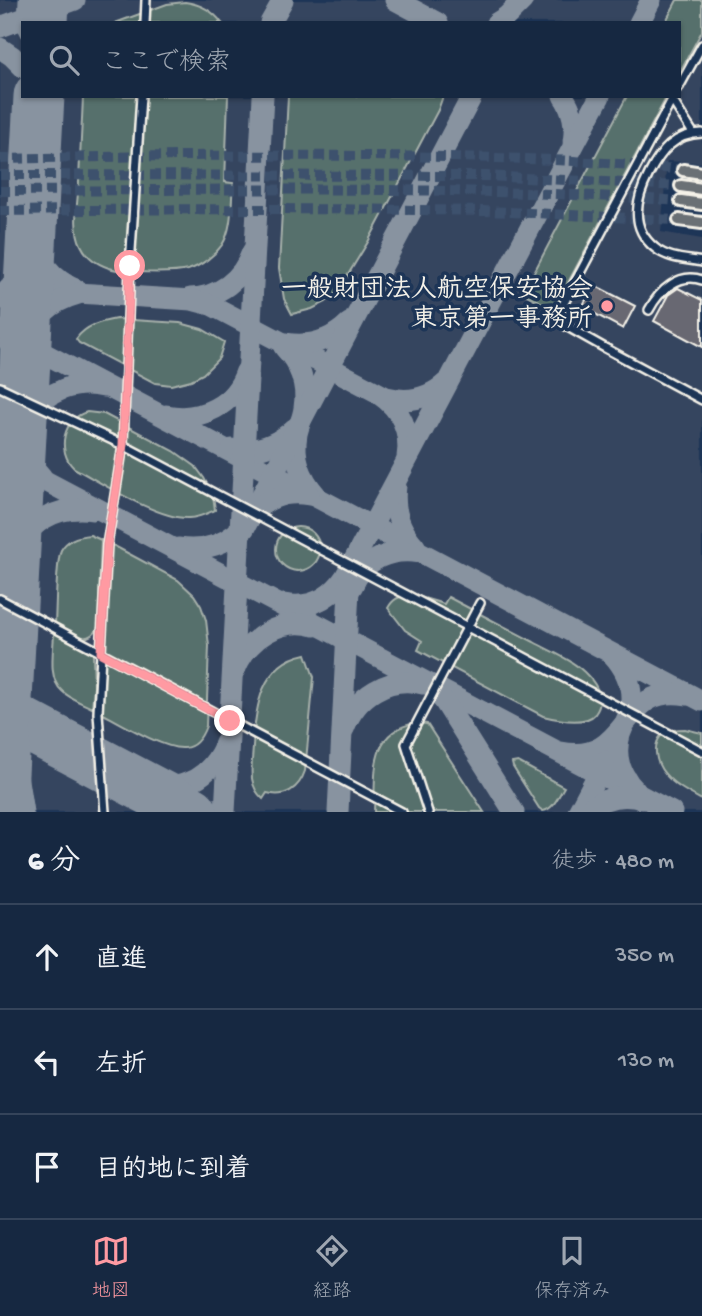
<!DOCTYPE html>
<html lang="ja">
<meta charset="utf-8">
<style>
body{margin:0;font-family:"Gochi Hand","Klee One",sans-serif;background:#1f3048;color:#f1f3f6}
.stop{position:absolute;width:21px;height:21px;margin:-16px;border:5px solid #ff9aa2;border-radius:50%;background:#fff}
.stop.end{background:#ff9aa2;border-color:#fff;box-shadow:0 2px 7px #0008}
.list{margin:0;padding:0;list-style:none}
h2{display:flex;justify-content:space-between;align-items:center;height:91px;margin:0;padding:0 28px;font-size:30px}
h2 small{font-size:23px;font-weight:400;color:#9ea6b1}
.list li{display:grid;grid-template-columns:46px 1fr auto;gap:21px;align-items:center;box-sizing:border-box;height:105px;padding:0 28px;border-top:2px solid #35445a}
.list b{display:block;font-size:26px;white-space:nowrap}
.list em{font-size:23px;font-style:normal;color:#9ea6b1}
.icon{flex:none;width:38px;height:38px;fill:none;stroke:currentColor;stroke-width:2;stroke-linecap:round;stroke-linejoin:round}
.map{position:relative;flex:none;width:702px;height:812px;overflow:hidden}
.search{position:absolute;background:#162841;box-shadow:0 2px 5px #0004;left:21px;right:21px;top:21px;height:77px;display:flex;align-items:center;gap:18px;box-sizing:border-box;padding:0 24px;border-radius:0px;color:#9ea6b1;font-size:26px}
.sheet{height:406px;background:#162841}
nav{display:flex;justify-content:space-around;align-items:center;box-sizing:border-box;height:98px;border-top:2px solid #35445a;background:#162841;font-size:19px;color:#9ea6b1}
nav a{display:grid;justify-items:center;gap:4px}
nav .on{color:#ff9aa2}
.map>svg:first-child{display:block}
.built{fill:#34445f;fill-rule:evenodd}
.green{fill:#576f6c;stroke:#a6b0aa;stroke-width:2}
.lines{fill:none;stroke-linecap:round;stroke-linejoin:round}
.taxiway{stroke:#8893a0;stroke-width:21}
.runway{stroke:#8893a0;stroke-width:51}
.building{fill:#686772;stroke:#f4f1e8;stroke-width:2}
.highway-tunnel{stroke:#3d516d;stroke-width:10;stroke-dasharray:10 5;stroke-linecap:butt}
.minor-casing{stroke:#f4f1e8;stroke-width:12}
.highway-casing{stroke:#f4f1e8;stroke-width:16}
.minor{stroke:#1d3557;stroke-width:7}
.highway{stroke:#6b6f75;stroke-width:10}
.route{stroke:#ff9aa2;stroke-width:9}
.poi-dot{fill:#ff9aa2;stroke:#1d3557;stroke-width:2.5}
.labels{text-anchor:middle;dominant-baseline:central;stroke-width:7;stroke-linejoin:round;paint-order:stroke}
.poi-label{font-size:26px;font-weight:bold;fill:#f4f1e8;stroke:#1d3557;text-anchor:end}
</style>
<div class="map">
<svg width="702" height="812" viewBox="0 0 702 812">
<rect width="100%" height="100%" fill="#1d3557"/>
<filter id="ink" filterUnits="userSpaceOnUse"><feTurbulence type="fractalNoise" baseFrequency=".0143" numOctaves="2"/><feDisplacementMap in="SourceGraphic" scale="14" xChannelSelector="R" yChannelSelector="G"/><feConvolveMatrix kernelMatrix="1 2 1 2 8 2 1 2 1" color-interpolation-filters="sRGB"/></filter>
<g filter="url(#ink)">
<!-- built -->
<path class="built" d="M0,0H702V163L667,161L661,232L702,239V812H0ZM23,23H679V96H23Z"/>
<!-- green -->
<g class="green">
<path d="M677,0H702V31L679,73V23H665Z"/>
<path d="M185,2C200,4 213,11 222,23H115L167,4Z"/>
<path d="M83,96H228L225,182L233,183C231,202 233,228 222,245C214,256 201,266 188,270C172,274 125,273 109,268C97,264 86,256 81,245C72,227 78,201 79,181C80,153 82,125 83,96Z"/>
<path d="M288,96H443L438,110L368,242L338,291L326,302L312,309L292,314L284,299L279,268Z"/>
<path d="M627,96H667L554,309L523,293Z"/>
<path d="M116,319L180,323L202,329L224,342L219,358L203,374L191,380L171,385L155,383L79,343L76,339C86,325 100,322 116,319Z"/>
<path d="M87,412L104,414L174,451L195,466L204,478L213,495L215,510C206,514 198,518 189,518C159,520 102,483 74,468C56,451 63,418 87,412Z"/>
<circle cx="298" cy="549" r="22"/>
<path d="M90,535L101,540L98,627C87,648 70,632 55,624C56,609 56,561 61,550C67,539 78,536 90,535Z"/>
<path d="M107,542L178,580L194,595L201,606L206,620L209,646L206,726C202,737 196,747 184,748C164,750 117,721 98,711Z"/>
<path d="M408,595L417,596L444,604L448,597C476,612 505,627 534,642C552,652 574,660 588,676C598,686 605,701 595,714C585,726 555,719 543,716L418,650L422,641L405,630L388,608C393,599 398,597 408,595Z"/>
<path d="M54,631L91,650L93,654L94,686L92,708C82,703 70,699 62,691C47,678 54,649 54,631Z"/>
<path d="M306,654L314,677L305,771C299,789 285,798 267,793L263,799C247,785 252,766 253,747C255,709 260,663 306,654Z"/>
<path d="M416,723L427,724L484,812H374C376,774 368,731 416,723Z"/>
<path d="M685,729L702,733V800C689,793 675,786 665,774C656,764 651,744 663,734C669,730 678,729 685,729Z"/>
<path d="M518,762L564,787C559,795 554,809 543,811L539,808L513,767L512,763Z"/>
</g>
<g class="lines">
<!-- taxiway -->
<g class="taxiway">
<path d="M395,0L438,23"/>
<path d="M270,23L283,0"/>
<path d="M496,23L507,16L523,0"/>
<path d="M639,23L651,0"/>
<path d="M0,27L75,0"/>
<path d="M0,48L12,56L23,67"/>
<path d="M37,96L38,104"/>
<path d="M563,96C573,110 576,125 573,142"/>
<path d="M32,232C36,259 52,280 78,290"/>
<path d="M0,296C16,283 26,269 31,249"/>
<path d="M190,298C219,297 242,280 252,252"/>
<path d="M0,299L28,290L192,300L211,305L386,397C409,403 430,398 447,382"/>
<path d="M0,330L702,701"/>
<path d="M0,332L13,348L23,372L16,392L0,410"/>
<path d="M286,343C310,347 332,340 349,323"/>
<path d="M26,344C33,318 52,301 78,294"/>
<path d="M284,347C299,363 308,385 304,408C303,417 299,425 297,434C293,457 301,478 316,495"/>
<path d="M380,395C401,409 411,432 407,457"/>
<path d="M166,415C201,422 235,405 246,371"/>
<path d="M232,449C256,453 277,445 295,428"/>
<path d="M0,457L672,812"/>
<path d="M0,462L12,480L17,501"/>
<path d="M42,477C32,466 19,449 21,433C22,427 27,420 31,414C48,391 75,380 104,387"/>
<path d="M396,486C393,509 399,529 415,546"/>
<path d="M244,529L472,96"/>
<path d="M178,548C198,551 219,547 235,534C242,528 247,520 253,513C268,497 288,491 309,495"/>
<path d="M14,560C25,522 56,505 93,510"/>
<path d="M352,587C364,559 391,548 420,553"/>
<path d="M284,604C310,609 330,599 345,577L600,96"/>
<path d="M8,653L13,749L23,812"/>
<path d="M612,654C626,669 634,688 630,709C628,718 623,726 620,735C614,756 621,776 636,791"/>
<path d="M235,670C248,637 281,617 315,626"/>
<path d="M434,690L444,701L514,812"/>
<path d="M344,729C356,696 388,675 423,684"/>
<path d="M561,752C631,766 618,682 687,695"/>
<path d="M131,780C172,797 210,783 226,741"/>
<path d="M225,812L263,96"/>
<path d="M338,812L350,569"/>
<path d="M578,812L605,761"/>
<path d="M584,812C601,799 621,793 642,799"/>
</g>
<!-- runway -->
<g class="runway">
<path d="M43,23L44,0"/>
<path d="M0,711L192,812"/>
<path d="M1,812L39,96"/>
</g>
</g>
<!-- building -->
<g class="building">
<path d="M594,285L635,306L623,329L582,307Z"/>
<path d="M678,288L702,300V347L654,321L668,295Z"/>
</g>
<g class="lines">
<!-- highway-tunnel -->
<g class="highway-tunnel">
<path d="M0,159C122,156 244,155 365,156C472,157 577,158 683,170"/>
<path d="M0,175L487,176L681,186"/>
<path d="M0,191C227,190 454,185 681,201"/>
<path d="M0,211C161,209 322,208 483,211C548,213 613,218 679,220"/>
</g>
<!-- minor casing -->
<g class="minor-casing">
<g id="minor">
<path d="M145,23L146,0"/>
<path d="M679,87L702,45"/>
<path d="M674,96L557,316V321L605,348L702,400"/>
<path d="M672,100L693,133"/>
<path d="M702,133C674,134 661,151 649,174C636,199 629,227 655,248C668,259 686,259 702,262"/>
<path d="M649,310C659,291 679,272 702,280"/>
<path d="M0,387L123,445L702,751"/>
<path d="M0,599L402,812"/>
<path d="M105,812L98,713L101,653L107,545L123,445L130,266L141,96"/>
<path d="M428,812L406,744L480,603"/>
</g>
</g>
<!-- highway casing -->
<g class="highway-casing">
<g id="highway">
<path d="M683,170L702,173"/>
<path d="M681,186L702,189"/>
<path d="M681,201L702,204"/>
<path d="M679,220L702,223"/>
</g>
</g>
<!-- minor -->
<use href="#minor" class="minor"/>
<!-- highway -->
<use href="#highway" class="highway"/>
</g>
</g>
<g class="lines" filter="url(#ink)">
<!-- route -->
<path class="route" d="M130,266L123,445L107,545L101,653L230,721"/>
</g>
<!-- markers -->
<circle class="poi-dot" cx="607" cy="306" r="7"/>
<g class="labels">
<!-- poi labels -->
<g class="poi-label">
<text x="593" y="291">一般財団法人航空保安協会<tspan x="593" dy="30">東京第一事務所</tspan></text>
</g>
</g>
</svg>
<div class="stop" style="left:130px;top:266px"></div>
<div class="stop end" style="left:230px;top:721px"></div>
<div class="search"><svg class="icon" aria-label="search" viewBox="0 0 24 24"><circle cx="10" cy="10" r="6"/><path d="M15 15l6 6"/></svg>ここで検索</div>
</div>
<section class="sheet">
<h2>6 分<small>徒歩 · 480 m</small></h2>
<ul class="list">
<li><svg class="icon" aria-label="ahead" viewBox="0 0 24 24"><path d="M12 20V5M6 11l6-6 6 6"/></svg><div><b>直進</b></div><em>350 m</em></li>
<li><svg class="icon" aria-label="left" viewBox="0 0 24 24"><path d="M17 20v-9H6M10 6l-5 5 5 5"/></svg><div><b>左折</b></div><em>130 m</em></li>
<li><svg class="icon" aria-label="arrive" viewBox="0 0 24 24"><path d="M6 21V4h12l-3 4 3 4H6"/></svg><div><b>目的地に到着</b></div></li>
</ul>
</section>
<nav>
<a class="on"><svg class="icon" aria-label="map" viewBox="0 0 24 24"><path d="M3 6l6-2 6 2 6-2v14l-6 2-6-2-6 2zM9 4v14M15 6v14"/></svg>地図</a>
<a><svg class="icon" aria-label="directions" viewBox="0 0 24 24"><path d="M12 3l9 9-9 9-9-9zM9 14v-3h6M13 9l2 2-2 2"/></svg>経路</a>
<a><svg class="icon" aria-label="saved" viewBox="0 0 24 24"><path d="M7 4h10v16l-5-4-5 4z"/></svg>保存済み</a>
</nav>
